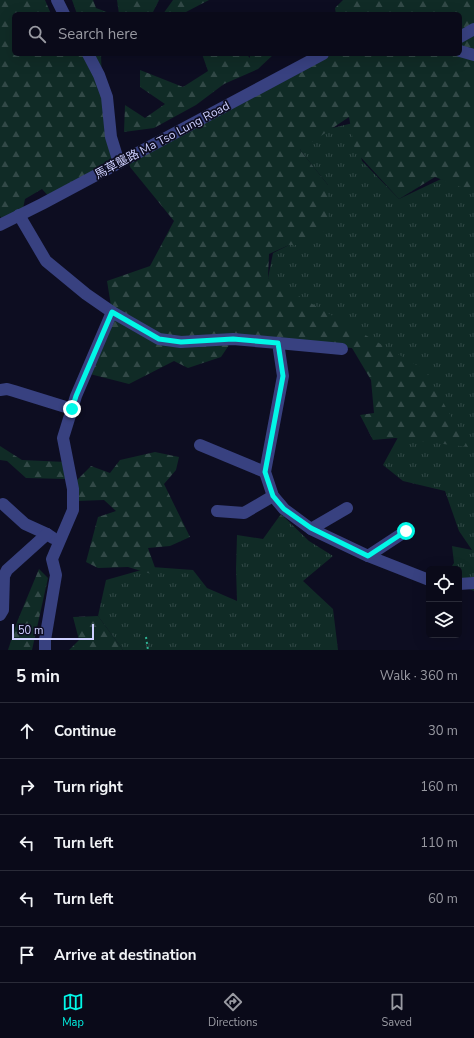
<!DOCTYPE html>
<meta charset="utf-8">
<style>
body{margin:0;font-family:"Nunito Sans","Noto Sans SC",sans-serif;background:#181826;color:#f1f3f6}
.controls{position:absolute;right:12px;bottom:12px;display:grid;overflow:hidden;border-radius:6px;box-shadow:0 4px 16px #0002}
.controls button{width:36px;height:36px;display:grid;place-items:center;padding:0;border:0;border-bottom:1px solid #2a2b38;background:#0a0a19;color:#f1f3f6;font:20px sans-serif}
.scale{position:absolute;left:12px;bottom:10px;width:82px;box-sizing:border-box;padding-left:4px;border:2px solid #ced0ff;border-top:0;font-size:11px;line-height:14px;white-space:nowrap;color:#ced0ff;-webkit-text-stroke:3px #0d0d21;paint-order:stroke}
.stop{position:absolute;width:12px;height:12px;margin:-9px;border:3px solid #02f7e7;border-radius:50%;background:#fff}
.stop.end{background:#02f7e7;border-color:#fff;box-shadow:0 1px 4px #0008}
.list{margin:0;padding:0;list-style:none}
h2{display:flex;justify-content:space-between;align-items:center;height:52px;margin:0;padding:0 16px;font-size:17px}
h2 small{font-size:13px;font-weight:400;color:#999aa2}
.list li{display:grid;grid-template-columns:26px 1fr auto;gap:12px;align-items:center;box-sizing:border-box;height:56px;padding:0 16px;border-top:1px solid #2a2b38}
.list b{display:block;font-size:15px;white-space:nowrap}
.list em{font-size:13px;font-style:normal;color:#999aa2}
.icon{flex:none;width:22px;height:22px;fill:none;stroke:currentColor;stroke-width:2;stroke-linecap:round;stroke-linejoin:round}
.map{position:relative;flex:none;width:474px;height:650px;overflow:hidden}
.search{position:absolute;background:#0a0a19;box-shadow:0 4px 16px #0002;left:12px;right:12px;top:12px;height:44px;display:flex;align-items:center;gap:10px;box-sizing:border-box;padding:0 14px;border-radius:6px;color:#999aa2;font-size:15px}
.sheet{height:332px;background:#0a0a19}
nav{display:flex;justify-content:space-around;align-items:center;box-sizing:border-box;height:56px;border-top:1px solid #2a2b38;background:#0a0a19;font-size:11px;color:#999aa2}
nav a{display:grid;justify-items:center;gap:2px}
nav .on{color:#02f7e7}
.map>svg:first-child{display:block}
.grass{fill:url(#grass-tufts)}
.forest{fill:url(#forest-firs)}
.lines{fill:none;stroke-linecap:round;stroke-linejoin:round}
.path{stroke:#2fb294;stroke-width:2;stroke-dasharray:2 3;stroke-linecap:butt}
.minor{stroke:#384180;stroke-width:12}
.route{stroke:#02f7e7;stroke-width:5}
.labels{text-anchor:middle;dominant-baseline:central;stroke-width:3.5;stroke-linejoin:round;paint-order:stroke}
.street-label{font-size:12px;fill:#ced0ff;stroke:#0d0d21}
</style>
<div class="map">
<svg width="474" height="650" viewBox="0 0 474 650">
<defs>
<pattern id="grass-tufts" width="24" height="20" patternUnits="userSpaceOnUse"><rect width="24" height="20" fill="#102b26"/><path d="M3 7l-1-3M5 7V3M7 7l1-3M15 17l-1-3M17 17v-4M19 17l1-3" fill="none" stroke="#324947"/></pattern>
<pattern id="forest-firs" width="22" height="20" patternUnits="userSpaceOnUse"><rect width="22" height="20" fill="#102b26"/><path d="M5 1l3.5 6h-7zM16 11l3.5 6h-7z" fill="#324947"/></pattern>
</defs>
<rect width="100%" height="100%" fill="#0d0d21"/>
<!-- grass -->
<g class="grass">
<path d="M353,123L362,161L399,199L441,179L474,189V591L459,585V569H450L454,563L452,546L472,550L459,531L445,491L403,481L383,465L402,430L465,442L268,278L273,253L293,243L328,185L300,150L320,131Z"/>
<path d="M281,514L309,541L333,556L303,581L333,609L338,650H123L98,616L106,580L152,567L193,570L207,588L237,601L236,569L237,535L263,539Z"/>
</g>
<!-- forest -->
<g class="forest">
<path d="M0,0H45L51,14H14V54H101L102,84L119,163L51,199L42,189L25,199L22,213L4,223L0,216Z"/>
<path d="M72,0H93L96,8L112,14H77Z"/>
<path d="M117,0H159L152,14H119Z"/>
<path d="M173,0H209L186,12L196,14H163Z"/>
<path d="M343,0H474V192L435,177L399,199L355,151L349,117L300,150L328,185L329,227L305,245H289L269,254L268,278L425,370L468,447L395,438L373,440L360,415L374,413L371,380L352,348L233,339L221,357L188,368L174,361L129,384L86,373L112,312L107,281L150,266L174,221L130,167L128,157L333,54H460V14H336L335,8Z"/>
<path d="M202,54H246L250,58V54H274L258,69L224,84L196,105L154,128L124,132L125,105L145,118L165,104L140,87V70L183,87L208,71Z"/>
<path d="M0,446L22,460L66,462V479L26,478L7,461L0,460Z"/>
<path d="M155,452L179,457L176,470L164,484L190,537L170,546L148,548L158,576L128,567L98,568L86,562L98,517L116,511L104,500L77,501L76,481L91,466L110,473L120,460Z"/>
<path d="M39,569L48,578L32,650H8L17,622Z"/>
<path d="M98,616L123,650H69L79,640L73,617Z"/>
</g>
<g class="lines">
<!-- path -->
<path class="path" d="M146,637L148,650"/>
<!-- minor -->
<g class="minor">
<path d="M57,0L64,14"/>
<path d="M460,37L474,29"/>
<path d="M460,51L474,55"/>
<path d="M88,54L99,75L107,97L111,137L119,163"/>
<path d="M19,215L46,261L86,294L112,312L159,339L181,342L233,339L278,343L283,376L265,472L273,496L284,509L311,529L368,556L429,580"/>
<path d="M0,225L42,204L323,54"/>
<path d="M278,343L342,349"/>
<path d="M0,390L7,389L14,391L72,409"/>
<path d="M200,445L265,472"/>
<path d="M3,504L25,524L47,534L53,538"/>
<path d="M217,511L244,513L273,496"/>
<path d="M311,529L347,508"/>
<path d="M368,556L406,531"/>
<path d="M459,584L474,583"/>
<path d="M0,615L3,610L4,576L7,570L47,534"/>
<path d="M45,650V640L56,575L52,559L73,510V489L63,438L76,396L112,312"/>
</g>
</g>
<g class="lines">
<!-- route -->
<path class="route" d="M72,409L76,396L112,312L159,339L181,342L233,339L278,343L283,376L265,472L273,496L284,509L311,528L368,556L406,531"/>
</g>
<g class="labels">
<!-- street labels -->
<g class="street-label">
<text transform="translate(162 140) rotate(-28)">馬草壟路 Ma Tso Lung Road</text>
</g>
</g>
</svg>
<div class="controls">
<button><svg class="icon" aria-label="locate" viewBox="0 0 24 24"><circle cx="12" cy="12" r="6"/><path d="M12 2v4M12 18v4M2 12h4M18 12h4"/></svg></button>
<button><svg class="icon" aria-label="layers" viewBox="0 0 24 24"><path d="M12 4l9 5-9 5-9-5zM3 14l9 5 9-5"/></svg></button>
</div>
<div class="scale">50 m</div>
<div class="stop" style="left:406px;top:531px"></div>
<div class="stop end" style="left:72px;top:409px"></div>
<div class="search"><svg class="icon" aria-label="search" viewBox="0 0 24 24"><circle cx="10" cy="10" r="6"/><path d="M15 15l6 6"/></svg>Search here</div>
</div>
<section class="sheet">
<h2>5 min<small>Walk · 360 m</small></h2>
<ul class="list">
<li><svg class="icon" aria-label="ahead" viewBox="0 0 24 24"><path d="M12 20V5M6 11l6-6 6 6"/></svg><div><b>Continue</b></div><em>30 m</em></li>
<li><svg class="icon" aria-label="right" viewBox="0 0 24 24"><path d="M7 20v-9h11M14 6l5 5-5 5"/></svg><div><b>Turn right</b></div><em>160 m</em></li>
<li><svg class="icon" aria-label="left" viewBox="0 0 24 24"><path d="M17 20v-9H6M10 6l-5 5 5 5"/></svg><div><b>Turn left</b></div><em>110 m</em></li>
<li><svg class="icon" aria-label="left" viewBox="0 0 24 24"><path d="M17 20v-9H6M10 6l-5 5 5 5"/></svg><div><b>Turn left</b></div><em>60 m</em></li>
<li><svg class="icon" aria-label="arrive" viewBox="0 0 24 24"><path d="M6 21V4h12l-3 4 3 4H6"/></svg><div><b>Arrive at destination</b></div></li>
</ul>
</section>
<nav>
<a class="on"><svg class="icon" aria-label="map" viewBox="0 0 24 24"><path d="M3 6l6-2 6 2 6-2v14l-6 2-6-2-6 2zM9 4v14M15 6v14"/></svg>Map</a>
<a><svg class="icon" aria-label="directions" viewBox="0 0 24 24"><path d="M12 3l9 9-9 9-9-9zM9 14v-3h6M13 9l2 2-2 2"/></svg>Directions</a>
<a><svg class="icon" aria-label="saved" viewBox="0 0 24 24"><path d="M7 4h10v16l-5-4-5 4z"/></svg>Saved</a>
</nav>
